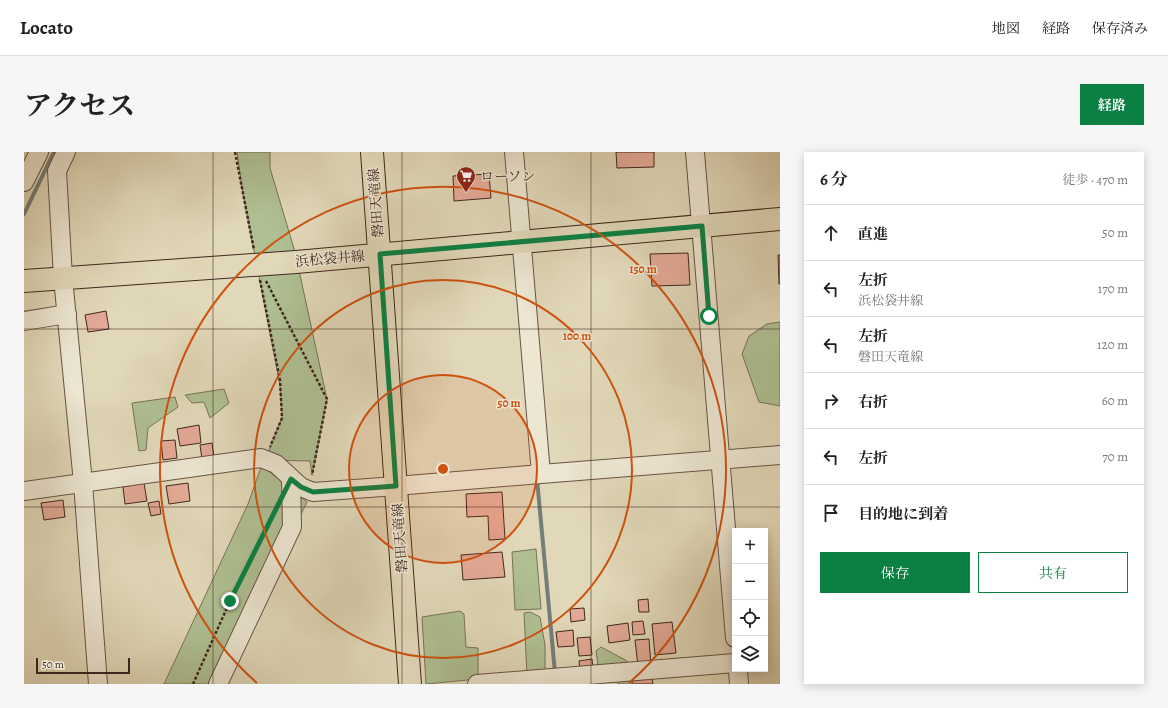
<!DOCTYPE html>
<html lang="ja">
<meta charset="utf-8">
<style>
body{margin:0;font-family:Alegreya,"Noto Serif JP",serif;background:#f6f6f6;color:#222}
.controls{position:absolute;right:12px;bottom:12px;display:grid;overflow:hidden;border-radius:0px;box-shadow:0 2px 10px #0003}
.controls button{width:36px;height:36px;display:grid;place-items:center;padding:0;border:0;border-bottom:1px solid #e0e0e0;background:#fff;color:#222;font:20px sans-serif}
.scale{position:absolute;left:12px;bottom:10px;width:94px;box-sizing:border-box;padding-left:4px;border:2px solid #40271d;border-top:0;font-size:11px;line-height:14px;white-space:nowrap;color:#40271d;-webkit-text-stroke:3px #ece6d2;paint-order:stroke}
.stop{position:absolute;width:12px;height:12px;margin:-9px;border:3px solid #0b8043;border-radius:50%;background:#fff}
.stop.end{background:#0b8043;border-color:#fff;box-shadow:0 1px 4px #0008}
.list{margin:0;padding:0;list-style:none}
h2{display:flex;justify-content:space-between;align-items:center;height:52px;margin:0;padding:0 16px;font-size:17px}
h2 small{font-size:13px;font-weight:400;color:#767676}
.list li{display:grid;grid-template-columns:26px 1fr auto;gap:12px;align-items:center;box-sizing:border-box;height:56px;padding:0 16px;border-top:1px solid #e0e0e0}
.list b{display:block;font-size:15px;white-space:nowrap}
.list p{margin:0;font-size:13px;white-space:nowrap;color:#767676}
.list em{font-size:13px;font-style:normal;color:#767676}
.actions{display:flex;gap:8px;padding:12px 16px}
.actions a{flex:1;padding:9px 0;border:1px solid #0b8043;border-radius:0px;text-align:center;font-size:14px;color:#0b8043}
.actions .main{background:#0b8043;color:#fff}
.icon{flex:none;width:22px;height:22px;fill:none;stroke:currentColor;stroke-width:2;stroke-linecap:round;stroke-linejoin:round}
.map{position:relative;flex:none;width:756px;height:532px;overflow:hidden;border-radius:0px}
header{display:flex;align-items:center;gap:24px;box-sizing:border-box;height:56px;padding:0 20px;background:#fff;border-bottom:1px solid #e0e0e0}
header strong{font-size:19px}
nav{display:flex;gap:22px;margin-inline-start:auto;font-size:14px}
.intro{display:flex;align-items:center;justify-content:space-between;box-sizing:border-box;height:96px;padding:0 24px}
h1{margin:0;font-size:28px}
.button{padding:10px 18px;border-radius:0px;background:#0b8043;color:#fff;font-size:14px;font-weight:700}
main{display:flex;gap:24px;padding:0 24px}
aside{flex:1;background:#fff;border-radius:0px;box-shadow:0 2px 10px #0003}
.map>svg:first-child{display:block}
.green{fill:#afbf92;stroke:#787358}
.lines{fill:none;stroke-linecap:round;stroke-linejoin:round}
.stream{stroke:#757e7b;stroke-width:4}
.building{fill:#e3a996;stroke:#40271d}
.minor-casing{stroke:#685344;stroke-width:20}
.major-casing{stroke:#40271d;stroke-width:24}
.path{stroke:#40271d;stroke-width:2.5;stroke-dasharray:3 2;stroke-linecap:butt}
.minor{stroke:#ece6d2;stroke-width:18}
.major{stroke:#e1d8b9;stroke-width:22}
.route{stroke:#0b8043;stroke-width:5}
.grid{fill:none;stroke:#40271d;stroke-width:1;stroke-opacity:0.55}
.ring{fill:none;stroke:#cf520f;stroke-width:2}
.labels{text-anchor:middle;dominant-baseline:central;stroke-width:3;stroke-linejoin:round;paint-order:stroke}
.poi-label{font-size:14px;fill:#40271d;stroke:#ece6d2;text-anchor:start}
.street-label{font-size:14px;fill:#40271d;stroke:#ece6d2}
.centre{fill:#cf520f;stroke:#ece6d2;stroke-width:2}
.ring-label{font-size:12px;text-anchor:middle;font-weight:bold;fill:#cf520f;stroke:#ece6d2;stroke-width:3;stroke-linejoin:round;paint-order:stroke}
</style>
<header>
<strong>Locato</strong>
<nav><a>地図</a><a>経路</a><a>保存済み</a></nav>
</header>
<div class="intro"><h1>アクセス</h1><a class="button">経路</a></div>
<main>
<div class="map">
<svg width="756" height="532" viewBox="0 0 756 532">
<rect width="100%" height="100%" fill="#e1d8b9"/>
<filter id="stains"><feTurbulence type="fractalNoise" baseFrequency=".005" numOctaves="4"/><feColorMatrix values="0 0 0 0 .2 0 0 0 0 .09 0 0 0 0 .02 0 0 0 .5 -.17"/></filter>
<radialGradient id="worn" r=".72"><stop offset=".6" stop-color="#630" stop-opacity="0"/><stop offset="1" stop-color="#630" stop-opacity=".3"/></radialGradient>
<!-- green -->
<g class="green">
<path d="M213,0H246V16L271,100L303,247L288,323L286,309L241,308L258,266L256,233L219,42Z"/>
<path d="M756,170V254L735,250L718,202L725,184L743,172Z"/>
<path d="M200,237L205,251L186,266L180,250L168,251L161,243Z"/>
<path d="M151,245L154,255L124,276L122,298L115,299L108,251Z"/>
<path d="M237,315L242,317L283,350L194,532H140L224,352Z"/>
<path d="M512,397L517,457L491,458L488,400Z"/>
<path d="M436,459L440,462L442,495L454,496V527L402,532L398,465Z"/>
<path d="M506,460L516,465L521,493V522L503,524L500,461Z"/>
<path d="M577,495L603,509L608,516L606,532H594L593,521L574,513L572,499Z"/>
</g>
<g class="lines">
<!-- stream -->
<g class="stream">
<path d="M0,62L30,0"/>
<path d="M513,327L531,521"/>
</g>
</g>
<!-- building -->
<g class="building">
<path d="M592,0H630V15L593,16Z"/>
<path d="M465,22L467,46L430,49L429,24Z"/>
<path d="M664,101L666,133L628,134L626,102Z"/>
<path d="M754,103H756V132H755Z"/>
<path d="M82,159L85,177L64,180L61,163Z"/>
<path d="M175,273L177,291L156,294L153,277Z"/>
<path d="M151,288L153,306L139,308L137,289Z"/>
<path d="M188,291L190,305L178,307L176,293Z"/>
<path d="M120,331L123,349L101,352L99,335Z"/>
<path d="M164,331L166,349L145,352L142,334Z"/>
<path d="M478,340L481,387L465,388L464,364L443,365L442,342Z"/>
<path d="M39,348L41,365L20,368L17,351Z"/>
<path d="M135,349L137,362L127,364L124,351Z"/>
<path d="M478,400L481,425L439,428L437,403Z"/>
<path d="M624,447L625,460H615L614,448Z"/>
<path d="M560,456L561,468L547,470L546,457Z"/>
<path d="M619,469L621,482L609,483L608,470Z"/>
<path d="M648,470L652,501L631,503L628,472Z"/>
<path d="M604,471L606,488L585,491L583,474Z"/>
<path d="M549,478L550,494L534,495L532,480Z"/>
<path d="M566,485L568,503L555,504L553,486Z"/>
<path d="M625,487L627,513L614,514L611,488Z"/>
<path d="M568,507L569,517L556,519L555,509Z"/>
<path d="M628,526L629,532H608V529Z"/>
</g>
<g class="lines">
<!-- minor casing -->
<g class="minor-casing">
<g id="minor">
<path d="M42,0L33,19L39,126L59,331L74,532"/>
<path d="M490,0L517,322"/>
<path d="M671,0L711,486"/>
<path d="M0,30L15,0"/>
<path d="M0,169L43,162"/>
<path d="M0,339L237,306L252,312L277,335L289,340L372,334L517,322L756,303"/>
<path d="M714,517L715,532"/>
<path d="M194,532L268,375L267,327"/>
<path d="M453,532L711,511"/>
</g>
</g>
<!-- major casing -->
<g class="major-casing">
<g id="major">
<path d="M348,0L386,532"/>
<path d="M0,129L272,110L756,67"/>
</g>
</g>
<!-- path -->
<g class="path">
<path d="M211,0L230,98"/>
<path d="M236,128L256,228L258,266L246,295"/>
<path d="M242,129L303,247L288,323"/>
<path d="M169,532L206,449L252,357"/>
</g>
<!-- minor -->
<use href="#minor" class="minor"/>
<!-- major -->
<use href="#major" class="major"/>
</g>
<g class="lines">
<!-- route -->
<path class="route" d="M206,449L267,327L277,335L289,340L372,334L356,102L678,74L685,164"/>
</g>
<!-- grid -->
<path class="grid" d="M189,0V532M378,0V532M567,0V532M0,177H756M0,355H756"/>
<!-- distance rings -->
<circle cx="419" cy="317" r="94" fill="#cf520f" fill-opacity=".12"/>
<g class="ring">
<circle cx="419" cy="317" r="94"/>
<circle cx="419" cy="317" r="189"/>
<path d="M233 531A283 283 0 1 1 605 531"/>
</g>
<!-- icons -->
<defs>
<g id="supermarket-pin" transform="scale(1)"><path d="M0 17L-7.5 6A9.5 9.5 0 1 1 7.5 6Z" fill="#8f2418" stroke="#ece6d2"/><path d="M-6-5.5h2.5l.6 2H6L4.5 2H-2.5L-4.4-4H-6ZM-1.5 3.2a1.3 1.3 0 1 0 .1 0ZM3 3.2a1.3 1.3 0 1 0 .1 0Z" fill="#fff"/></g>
</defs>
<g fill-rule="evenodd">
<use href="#supermarket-pin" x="442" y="24"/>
</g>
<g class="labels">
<!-- poi labels -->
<g class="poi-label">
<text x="456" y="24">ローソン</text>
</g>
<!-- street labels -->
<g class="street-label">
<text transform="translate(352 51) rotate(-94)">磐田天竜線</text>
<text transform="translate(306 107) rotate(-5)">浜松袋井線</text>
<text transform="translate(376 386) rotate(-94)">磐田天竜線</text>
</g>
</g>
<circle cx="419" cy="317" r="6" class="centre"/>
<g class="ring-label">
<text x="619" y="121">150 m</text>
<text x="553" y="188">100 m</text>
<text x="485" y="255">50 m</text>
</g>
<rect width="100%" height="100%" filter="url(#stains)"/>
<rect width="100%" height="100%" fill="url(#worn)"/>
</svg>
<div class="controls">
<button>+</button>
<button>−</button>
<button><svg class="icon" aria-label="locate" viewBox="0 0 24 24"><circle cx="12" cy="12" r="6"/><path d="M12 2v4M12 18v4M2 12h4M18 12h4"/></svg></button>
<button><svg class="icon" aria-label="layers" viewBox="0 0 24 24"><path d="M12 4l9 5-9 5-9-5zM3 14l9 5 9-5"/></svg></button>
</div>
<div class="scale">50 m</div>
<div class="stop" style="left:685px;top:164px"></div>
<div class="stop end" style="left:206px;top:449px"></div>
</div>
<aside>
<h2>6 分<small>徒歩 · 470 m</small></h2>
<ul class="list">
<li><svg class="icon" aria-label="ahead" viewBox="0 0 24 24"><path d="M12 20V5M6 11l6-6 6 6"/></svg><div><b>直進</b></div><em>50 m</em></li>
<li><svg class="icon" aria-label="left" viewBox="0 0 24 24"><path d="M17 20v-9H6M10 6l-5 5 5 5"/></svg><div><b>左折</b><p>浜松袋井線</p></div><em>170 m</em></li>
<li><svg class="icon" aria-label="left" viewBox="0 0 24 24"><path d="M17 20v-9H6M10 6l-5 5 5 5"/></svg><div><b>左折</b><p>磐田天竜線</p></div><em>120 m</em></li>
<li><svg class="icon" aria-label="right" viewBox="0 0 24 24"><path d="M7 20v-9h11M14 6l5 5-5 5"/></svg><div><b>右折</b></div><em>60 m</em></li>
<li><svg class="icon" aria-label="left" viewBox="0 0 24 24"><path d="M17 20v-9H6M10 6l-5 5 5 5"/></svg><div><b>左折</b></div><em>70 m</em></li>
<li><svg class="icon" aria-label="arrive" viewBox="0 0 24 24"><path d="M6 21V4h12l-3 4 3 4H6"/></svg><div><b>目的地に到着</b></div></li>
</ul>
<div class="actions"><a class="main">保存</a><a>共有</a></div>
</aside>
</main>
